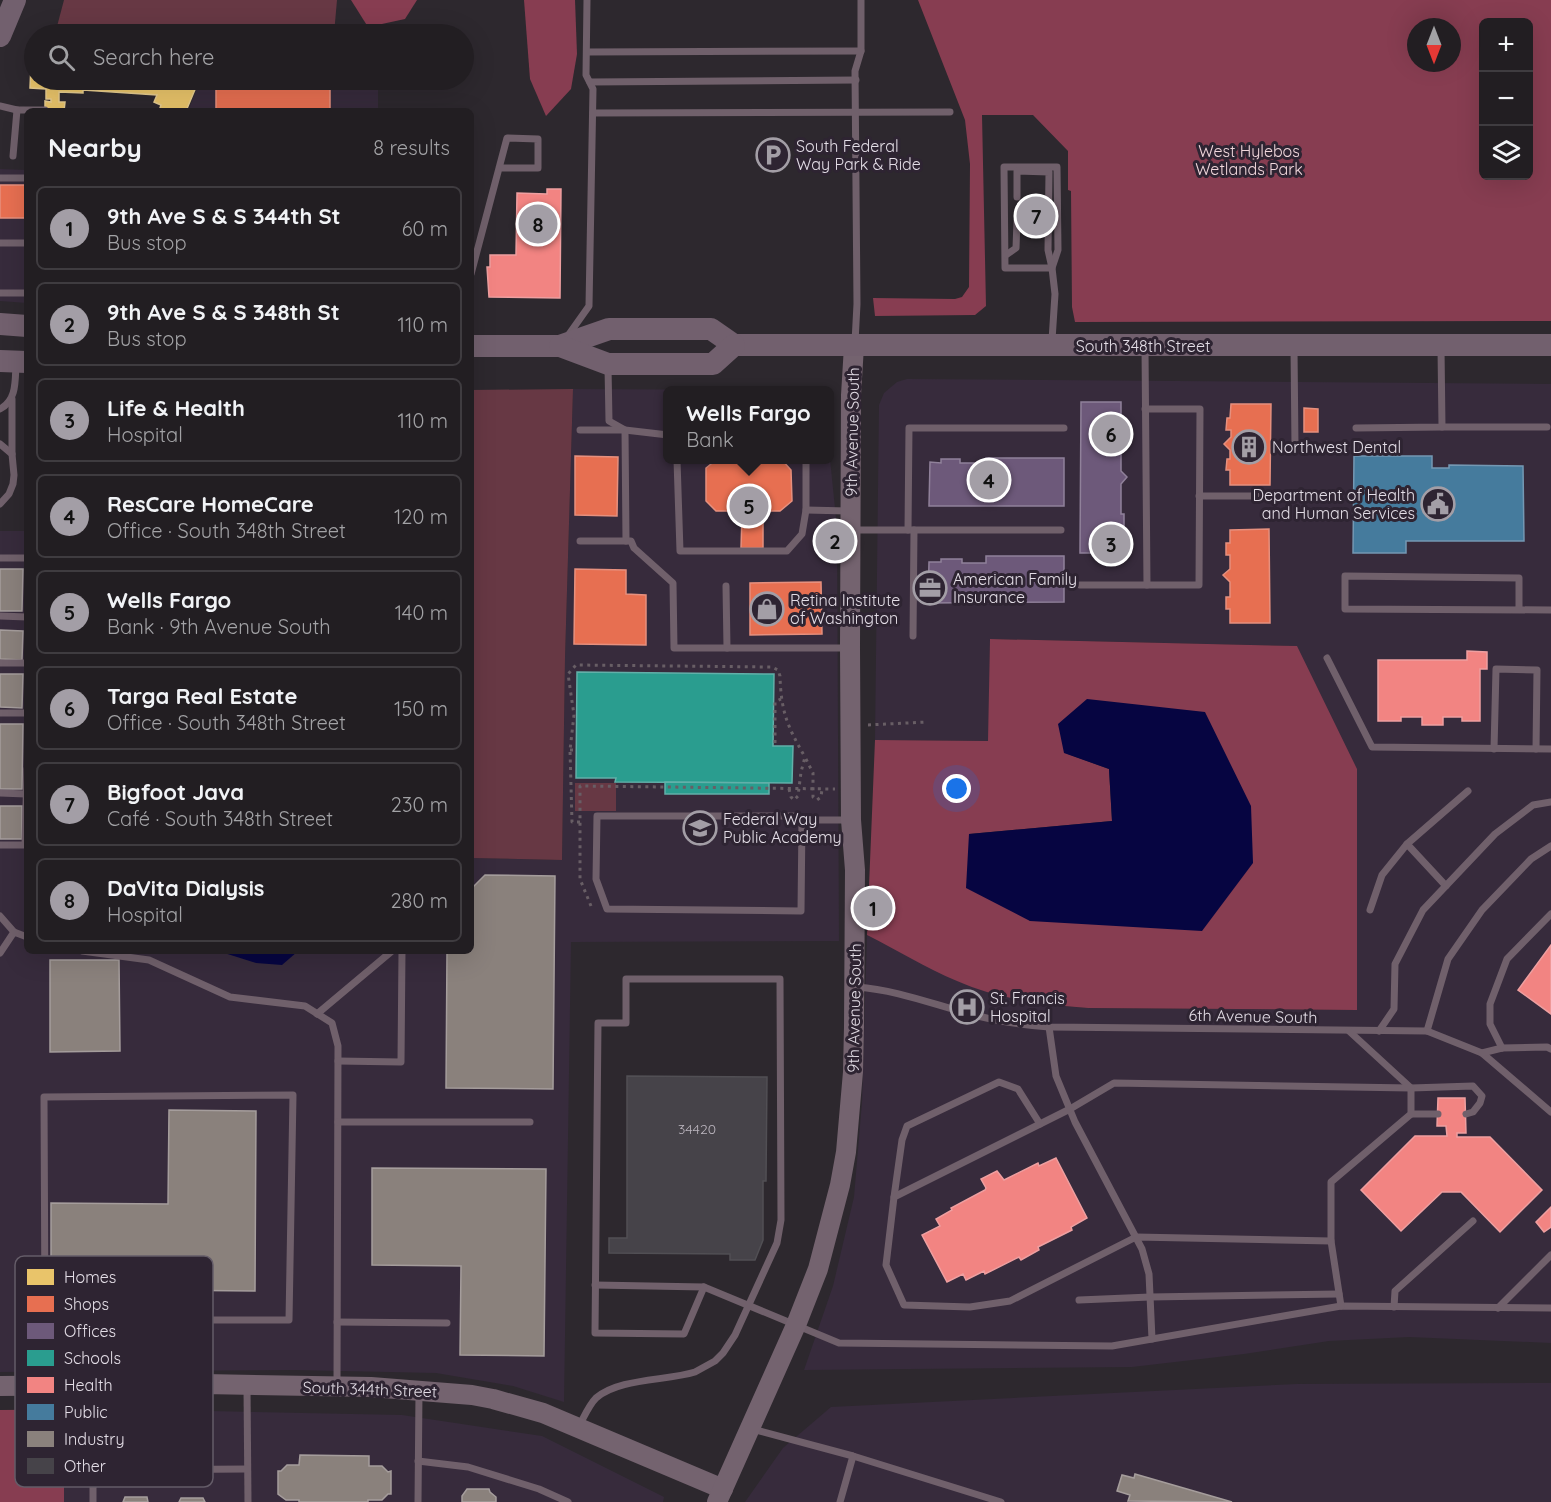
<!DOCTYPE html>
<meta charset="utf-8">
<style>
body{margin:0;font-family:Quicksand,sans-serif;background:#2a272a;color:#f1f3f6}
.controls{position:absolute;right:18px;top:18px;display:grid;overflow:hidden;border-radius:9px;box-shadow:0 6px 24px #0002}
.controls button{width:54px;height:54px;display:grid;place-items:center;padding:0;border:0;border-bottom:2px solid #3f3c40;background:#221e22;color:#f1f3f6;font:30px sans-serif}
.compass{position:absolute;left:1407px;top:18px;width:54px;height:54px;border-radius:50%;background:#221e22;box-shadow:0 6px 24px #0002;rotate:180deg}
.you{position:absolute;left:957px;top:789px;width:21px;height:21px;margin:-15px;border:4px solid #fff;border-radius:50%;background:#1a73e8;box-shadow:0 0 0 9px #1a73e833}
.badge{display:grid;place-items:center;width:39px;height:39px;border-radius:50%;background:#a39ea6;color:#111;font-size:20px;font-weight:700}
.pin{position:absolute;translate:-50% -50%;border:3px solid #fff;box-shadow:0 2px 6px #0006}
.popup{position:absolute;left:663px;top:386px;width:171px;height:78px;box-sizing:border-box;display:grid;place-content:center;border-radius:9px;background:#221e22;filter:drop-shadow(0 2px 4px #0005);font-size:20px;white-space:nowrap;color:#a2a2a5}
.popup b{font-size:22px;color:#f1f3f6}
.popup::after{content:'';position:absolute;left:50%;top:100%;margin-left:-12px;border:12px solid transparent;border-top-color:#221e22}
.list{margin:0;padding:0;list-style:none}
h2{display:flex;justify-content:space-between;align-items:center;height:78px;margin:0;padding:0 24px;font-size:26px}
h2 small{font-size:20px;font-weight:400;color:#a2a2a5}
.list li{display:grid;grid-template-columns:39px 1fr auto;gap:18px;align-items:center;box-sizing:border-box;height:84px;margin:0 12px 12px;padding:0 12px;border:2px solid #3f3c40;border-radius:9px}
.list b{display:block;font-size:22px;white-space:nowrap}
.list p{margin:0;font-size:20px;white-space:nowrap;color:#a2a2a5}
.list em{font-size:20px;font-style:normal;color:#a2a2a5}
.icon{flex:none;width:33px;height:33px;fill:none;stroke:currentColor;stroke-width:2;stroke-linecap:round;stroke-linejoin:round}
.map{position:relative;flex:none;width:1551px;height:1502px;overflow:hidden}
.search{position:absolute;background:#221e22;box-shadow:0 6px 24px #0002;left:24px;top:24px;width:450px;height:66px;display:flex;align-items:center;gap:15px;box-sizing:border-box;padding:0 21px;border-radius:33px;color:#a2a2a5;font-size:22px}
.panel{position:absolute;background:#221e22;box-shadow:0 6px 24px #0002;left:24px;top:108px;width:450px;height:846px;border-radius:9px}
.map>svg:first-child{display:block}
.built{fill:#372b3c}
.green{fill:#673844}
.forest{fill:#873d51;fill-rule:evenodd}
.water{fill:#060541}
.homes{fill:#e9c46a;stroke:#e7cc8f;stroke-width:1.5}
.shops{fill:#e76f51;stroke:#e6907e;stroke-width:1.5}
.offices{fill:#6d597a;stroke:#90819a;stroke-width:1.5}
.schools{fill:#2a9d8f;stroke:#62b0a9;stroke-width:1.5}
.health{fill:#f28482;stroke:#ee9fa0;stroke-width:1.5}
.public{fill:#457b9d;stroke:#7498b3;stroke-width:1.5}
.industry{fill:#8a817c;stroke:#a59d9c;stroke-width:1.5}
.building{fill:#464349;stroke:#514f54;stroke-width:1.5}
.lines{fill:none;stroke-linecap:round;stroke-linejoin:round}
.path{stroke:#685e65;stroke-width:3;stroke-dasharray:3 4.5;stroke-linecap:butt}
.lane{stroke:#70606b;stroke-width:7}
.secondary{stroke:#74636f;stroke-width:20}
.primary{stroke:#72606e;stroke-width:22}
.labels{text-anchor:middle;dominant-baseline:central;stroke-width:6;stroke-linejoin:round;paint-order:stroke}
.number-label{font-size:14px;fill:#bcb6bf}
.poi-label{font-size:16px;fill:#e3dde6;stroke:#2e2432;text-anchor:start}
.park-label{font-size:16px;fill:#f1d7dc;stroke:#2e2432}
.street-label{font-size:16px;fill:#e3dde6;stroke:#2e2432}
.key{fill:#2e2432;stroke:#645c68;stroke-width:1.5}
.key-label{font-size:16px;fill:#e3dde6}
</style>
<div class="map">
<svg width="1551" height="1502" viewBox="0 0 1551 1502">
<rect width="100%" height="100%" fill="#2d282e"/>
<!-- built -->
<g class="built">
<path d="M200,80H378V111H188Z"/>
<path d="M0,169L27,170V303L0,301Z"/>
<path d="M907,379L1551,384V1343L1409,1337L1329,1341L1244,1354L1132,1367L804,1370L833,1286L854,1197L862,1102L867,935L958,981L995,993L1052,1005L1088,1008L1356,1010L1296,646L990,639L989,741L875,740L879,405L884,393L897,382Z"/>
<path d="M573,389L766,390H668V460L830,459L837,528L839,941L571,942L564,1402L513,1386L436,1373L294,1370L0,1372V531H27V951H471V858L562,860L565,658Z"/>
<path d="M1551,1383V1502H745L783,1448L831,1407L1297,1384Z"/>
<path d="M116,1409L402,1415L542,1436L664,1497L663,1502H64V1447L116,1448Z"/>
</g>
<!-- green -->
<g class="green">
<path d="M64,0H337L334,34H55Z"/>
<path d="M573,389L565,658L562,860L471,858V390Z"/>
<rect x="575" y="783" width="41" height="28"/>
</g>
<!-- forest -->
<g class="forest">
<path d="M351,0H417L405,19L368,27Z"/>
<path d="M524,0H575L577,54L571,89L546,116L530,79Z"/>
<path d="M918,0H1551V321L1075,322L1072,307L1071,191L1068,190V151L1033,115H982L986,306L975,315L875,316L873,298L955,299L962,297L969,287L970,164L965,120ZM1528,22V176H1484V22ZM1416,27H1452V63H1416Z"/>
<path d="M990,639L1297,646L1357,769V1010L1088,1008C1044,1005 998,999 957,981C926,968 897,950 867,935L875,740L988,741ZM1065,753L1251,806L1030,921L969,834L1112,821L1109,769Z"/>
<path d="M116,1409V1448L64,1447V1502H0V1410Z"/>
</g>
<!-- water -->
<g class="water">
<path d="M1087,699L1205,712L1251,806L1253,863L1202,931L1030,921L966,888L969,834L1112,821L1109,769L1064,753L1058,724Z"/>
<path d="M218,951H297V952L282,965L256,963Z"/>
</g>
<!-- homes -->
<path class="homes" d="M31,64H34V80H199L186,111H159L161,105L154,102L157,95L83,90V93L59,92V102H65L64,111H45V101L51,102V99H46V89L30,88Z"/>
<!-- shops -->
<g class="shops">
<rect x="216" y="80" width="114" height="31"/>
<rect x="0" y="185" width="27" height="33"/>
<path d="M1231,404H1271L1270,485H1230V470H1226L1227,459H1230V450L1224,444L1231,437V430H1226L1227,418H1230Z"/>
<path d="M1304,408L1318,409V432H1304Z"/>
<path d="M575,456L618,457L617,516L575,515Z"/>
<path d="M716,460H782L791,470L792,501L780,511H766V517H763V548H741L742,516H739V511H716L706,501V468Z"/>
<path d="M1269,529L1270,623H1230V609H1226V597H1230V582L1223,575L1230,569V555H1226V543H1230V530Z"/>
<path d="M575,569L626,570V594L646,595V645L574,644Z"/>
<path d="M821,582L822,634L750,635V583Z"/>
</g>
<!-- offices -->
<g class="offices">
<path d="M1081,402H1121V430L1124,431V442H1121V471L1127,477L1121,484V514H1124V526H1121V553H1080Z"/>
<path d="M986,458H1064V506H929L930,462L941,463V459H960V463H986Z"/>
<path d="M986,556H1064V602L928,603L929,562H941V559H962V563H986Z"/>
</g>
<!-- schools -->
<g class="schools">
<path d="M577,672L774,674L773,746H793L792,783L615,782L616,778H576Z"/>
<path d="M665,782L769,783V794H665Z"/>
</g>
<!-- health -->
<g class="health">
<path d="M547,189H561L560,298L489,297L487,267H490V255H516L517,193L547,194Z"/>
<path d="M1467,651L1487,652V669H1480V721H1462V717H1443V725H1422V717H1401V721H1378V660H1467Z"/>
<path d="M1551,945V1014L1518,990Z"/>
<path d="M1438,1098H1465L1466,1133H1457V1137H1490L1542,1190L1500,1232L1461,1192H1442L1401,1231L1361,1190L1415,1136H1447L1446,1126H1437Z"/>
<path d="M1056,1158L1087,1218L1071,1227L1072,1230L1038,1247L1039,1250L1021,1260L1019,1257L985,1274L984,1271L966,1280L963,1274L947,1282L922,1235L940,1226L936,1219L952,1210L951,1208L985,1190L986,1188L981,1179L997,1171L1004,1180L1038,1163L1039,1166Z"/>
<path d="M1551,1207V1227L1544,1232L1536,1222Z"/>
</g>
<!-- public -->
<path class="public" d="M1354,456H1432V468H1449V465L1523,466L1524,541H1406V553H1353Z"/>
<!-- industry -->
<g class="industry">
<path d="M0,569H23L22,611H0Z"/>
<path d="M0,630L23,631L22,660L0,659Z"/>
<path d="M0,674H23L22,708L0,707Z"/>
<path d="M0,724H23L22,789H0Z"/>
<rect x="0" y="806" width="22" height="33"/>
<path d="M485,875L555,876L553,1089L446,1088L447,951H471V889Z"/>
<path d="M50,960H119L120,1051L50,1052Z"/>
<path d="M169,1110L256,1111L255,1291L51,1289V1203L168,1204Z"/>
<path d="M372,1168L546,1169L544,1356L460,1355L461,1266L372,1265Z"/>
<path d="M300,1455L369,1456V1466H382L388,1472L391,1471V1494H388L382,1500H368V1502H299V1500H286L278,1494V1471H281L287,1465H299Z"/>
<path d="M1135,1474L1232,1502L1128,1501L1130,1495L1117,1491L1122,1475L1134,1478Z"/>
<path d="M467,1489H489L490,1492L496,1497V1502H462V1496Z"/>
<path d="M125,1497H147L148,1502H123Z"/>
<path d="M181,1498H203L205,1502H179Z"/>
</g>
<!-- building -->
<path class="building" d="M627,1076L767,1077L766,1181H763V1240L755,1260H730V1254L609,1253V1238H627Z"/>
<g class="lines">
<!-- path -->
<g class="path">
<path d="M868,725L926,722"/>
<path d="M775,743V702L781,699"/>
<path d="M570,750H576"/>
<path d="M789,789L791,797L794,800L798,796L801,772L805,757L813,773V797L817,800L821,797L822,789"/>
<path d="M580,822H572L570,750L574,715L568,674L576,665L772,667L778,670L780,676C781,711 787,726 805,757"/>
<path d="M591,906L580,879V786L835,789"/>
</g>
<!-- lane -->
<g class="lane">
<path d="M587,52L861,51"/>
<path d="M590,82L856,80"/>
<path d="M0,106L17,110H45"/>
<path d="M593,113L950,112"/>
<path d="M13,156L17,110"/>
<path d="M1004,167H1057L1058,250L1052,268H1005Z"/>
<path d="M0,178H27"/>
<path d="M1017,197V171L1049,172L1048,250L1052,268L1055,294L1052,340"/>
<path d="M0,243H27"/>
<path d="M1006,255L1016,248L1017,221"/>
<path d="M471,274L507,138L538,139V168H499"/>
<path d="M0,293H27"/>
<path d="M567,337L589,306L593,89L586,75L587,0"/>
<path d="M855,342L857,304L855,71L861,51V0"/>
<path d="M1294,348L1295,447"/>
<path d="M608,367L609,421L625,430L668,435"/>
<path d="M0,409C17,400 15,381 16,364"/>
<path d="M1145,409H1200L1199,585H1147"/>
<path d="M1442,427H1547"/>
<path d="M1356,428L1442,427L1441,348"/>
<path d="M580,430H625L626,541"/>
<path d="M0,444L12,454"/>
<path d="M677,460L680,551H787L802,534L806,510V460"/>
<path d="M1199,496H1271"/>
<path d="M0,504L9,494L13,484L14,475L12,454V399"/>
<path d="M806,510L848,511"/>
<path d="M851,530H1061"/>
<path d="M908,530L909,428H1064"/>
<path d="M580,541H631L634,548L673,583L674,648H847"/>
<path d="M0,558H27"/>
<path d="M1080,585H1147L1145,348"/>
<path d="M726,586L727,648"/>
<path d="M1519,610V578L1345,576V609L1551,610"/>
<path d="M0,616L27,617"/>
<path d="M913,636L914,530"/>
<path d="M1327,658L1372,747L1551,749"/>
<path d="M0,663H27"/>
<path d="M0,713H27"/>
<path d="M1494,749L1496,669L1537,670L1536,749"/>
<path d="M0,793L26,794"/>
<path d="M802,820L801,911L607,909L596,879L597,816H796L802,820H849"/>
<path d="M1407,844L1468,791"/>
<path d="M0,845H25L27,769"/>
<path d="M1370,910L1382,875L1407,844L1446,886"/>
<path d="M0,916L14,932"/>
<path d="M82,951L149,960L230,997L305,1006L332,1023L338,1046L337,1384"/>
<path d="M0,953L14,932L27,937"/>
<path d="M857,987C897,990 932,1004 970,1014C996,1021 1022,1025 1049,1027L1427,1031L1448,959L1482,910L1531,859L1551,846"/>
<path d="M317,1014L392,951"/>
<path d="M1049,1027L1056,1076L1075,1122L1142,1249L1149,1274L1152,1339"/>
<path d="M1379,1031L1394,1009L1395,964L1423,910L1495,834L1533,805L1551,802"/>
<path d="M1427,1031L1482,1053L1551,1112"/>
<path d="M1502,1048L1490,1024V1004L1507,959L1551,914"/>
<path d="M1482,1053L1502,1048L1547,1047L1551,1049"/>
<path d="M338,1061L401,1062L402,951"/>
<path d="M1411,1114H1438"/>
<path d="M338,1122H530"/>
<path d="M894,1197L902,1140L907,1126L999,1082L1018,1089L1040,1124"/>
<path d="M1331,1241L1136,1237L1010,1301L970,1307L904,1305L886,1265L894,1197L1070,1109L1114,1083L1411,1088L1473,1086L1482,1096L1480,1103L1473,1112L1466,1114"/>
<path d="M595,1285L704,1287L839,1343L1112,1346L1341,1306L1551,1308"/>
<path d="M1079,1300L1150,1297L1339,1294"/>
<path d="M1341,1306L1331,1241V1182L1411,1114V1088L1349,1031"/>
<path d="M1394,1307L1395,1291L1473,1221"/>
<path d="M1498,1308L1551,1255"/>
<path d="M337,1322L447,1323"/>
<path d="M40,1383L45,1320H289L293,1095L44,1097L45,1320"/>
<path d="M247,1388L248,1502"/>
<path d="M579,1426C584,1417 589,1405 596,1398C619,1378 666,1381 695,1372L715,1361L723,1353L735,1335L777,1243L781,1220L780,979H626V1023H598L595,1333L684,1334L704,1287"/>
<path d="M752,1429L853,1456L1001,1502"/>
<path d="M418,1461L468,1467L539,1489L568,1502"/>
<path d="M93,1502V1486L108,1470L247,1469"/>
<path d="M418,1502L419,1392"/>
<path d="M840,1502L853,1456"/>
</g>
<!-- secondary -->
<g class="secondary">
<path d="M0,1386L204,1384L371,1387L472,1395L493,1399L543,1413L723,1489"/>
<path d="M717,1502L796,1325L818,1269L840,1185L846,1152L853,1072L854,1027L855,870L851,820L850,648L851,395L854,346"/>
</g>
<!-- primary -->
<g class="primary">
<path d="M0,36L15,0"/>
<path d="M0,324L27,326"/>
<path d="M471,346H560L609,329H711L734,345H1551"/>
<path d="M560,346L608,364H713L734,345"/>
<path d="M0,361L27,362"/>
</g>
</g>
<!-- icons -->
<defs>
<g id="parking-ring" transform="scale(1.725)"><circle r="9.5" fill="#2e2432" stroke="#a39ea6" stroke-width="1.5"/><path d="M-3.5-5.5H1a3.5 3.5 0 0 1 0 7H-1V5.5H-3.5ZM-1-3.4V-.6H.8a1.4 1.4 0 0 0 0-2.8Z" fill="#a39ea6"/></g>
<g id="building-ring" transform="scale(1.725)"><circle r="9.5" fill="#2e2432" stroke="#a39ea6" stroke-width="1.5"/><path d="M-4-6H4V6H1V3H-1V6H-4ZM-2.5-4.3h1.7v1.8h-1.7ZM.8-4.3h1.7v1.8H.8ZM-2.5-1h1.7V.8h-1.7ZM.8-1h1.7V.8H.8Z" fill="#a39ea6"/></g>
<g id="civic-ring" transform="scale(1.725)"><circle r="9.5" fill="#2e2432" stroke="#a39ea6" stroke-width="1.5"/><path d="M-.6-6.5H3V-4.5H.6V-3L4-1V1h2V6H-6V1h2V-1L-.6-3ZM-1.2 2.5V6h2.4V2.5Z" fill="#a39ea6"/></g>
<g id="office-ring" transform="scale(1.725)"><circle r="9.5" fill="#2e2432" stroke="#a39ea6" stroke-width="1.5"/><path d="M-6-3h4V-5.5h4V-3h4V5H-6ZM-1-4.5V-3h2v-1.5ZM-6 0V1H6V0Z" fill="#a39ea6"/></g>
<g id="shop-ring" transform="scale(1.725)"><circle r="9.5" fill="#2e2432" stroke="#a39ea6" stroke-width="1.5"/><path d="M-5-2.5h2.3a2.7 3.5 0 0 1 5.4 0H5L5.5 6h-11ZM-1.5-2.5h3a1.5 2.3 0 0 0-3 0Z" fill="#a39ea6"/></g>
<g id="school-ring" transform="scale(1.725)"><circle r="9.5" fill="#2e2432" stroke="#a39ea6" stroke-width="1.5"/><path d="M0-5L7-2L0 1L-7-2ZM-4 1L0 2.5L4 1V4Q0 6-4 4Z" fill="#a39ea6"/></g>
<g id="hospital-ring" transform="scale(1.725)"><circle r="9.5" fill="#2e2432" stroke="#a39ea6" stroke-width="1.5"/><path d="M-5-5h3v3.5h4V-5h3V5h-3V1.5h-4V5h-3Z" fill="#a39ea6"/></g>
</defs>
<g fill-rule="evenodd">
<use href="#parking-ring" x="773" y="155"/>
<use href="#building-ring" x="1249" y="447"/>
<use href="#civic-ring" x="1438" y="504"/>
<use href="#office-ring" x="930" y="588"/>
<use href="#shop-ring" x="767" y="609"/>
<use href="#school-ring" x="700" y="828"/>
<use href="#hospital-ring" x="967" y="1007"/>
</g>
<g class="labels">
<!-- number labels -->
<g class="number-label">
<text x="697" y="1129">34420</text>
</g>
<!-- poi labels -->
<g class="poi-label">
<text x="796" y="146">South Federal<tspan x="796" dy="18">Way Park &amp; Ride</tspan></text>
<text x="1272" y="447">Northwest Dental</text>
<text x="1415" y="495" text-anchor="end">Department of Health<tspan x="1415" dy="18">and Human Services</tspan></text>
<text x="953" y="579">American Family<tspan x="953" dy="18">Insurance</tspan></text>
<text x="790" y="600">Retina Institute<tspan x="790" dy="18">of Washington</tspan></text>
<text x="723" y="819">Federal Way<tspan x="723" dy="18">Public Academy</tspan></text>
<text x="990" y="998">St. Francis<tspan x="990" dy="18">Hospital</tspan></text>
</g>
<!-- park labels -->
<g class="park-label">
<text x="1249" y="151">West Hylebos<tspan x="1249" dy="18">Wetlands Park</tspan></text>
</g>
<!-- street labels -->
<g class="street-label">
<text x="1143" y="346">South 348th Street</text>
<text transform="translate(852 432) rotate(-89)">9th Avenue South</text>
<text transform="translate(854 1008) rotate(-89)">9th Avenue South</text>
<text transform="translate(1253 1016) rotate(1)">6th Avenue South</text>
<text transform="translate(370 1389) rotate(2)">South 344th Street</text>
</g>
</g>
<!-- legend -->
<rect x="15" y="1256" width="198" height="231" rx="9" class="key"/>
<rect x="27" y="1269" width="27" height="16" fill="#e9c46a"/>
<rect x="27" y="1296" width="27" height="16" fill="#e76f51"/>
<rect x="27" y="1323" width="27" height="16" fill="#6d597a"/>
<rect x="27" y="1350" width="27" height="16" fill="#2a9d8f"/>
<rect x="27" y="1377" width="27" height="16" fill="#f28482"/>
<rect x="27" y="1404" width="27" height="16" fill="#457b9d"/>
<rect x="27" y="1431" width="27" height="16" fill="#8a817c"/>
<rect x="27" y="1458" width="27" height="16" fill="#464349"/>
<g class="key-label">
<text x="64" y="1283">Homes</text>
<text x="64" y="1310">Shops</text>
<text x="64" y="1337">Offices</text>
<text x="64" y="1364">Schools</text>
<text x="64" y="1391">Health</text>
<text x="64" y="1418">Public</text>
<text x="64" y="1445">Industry</text>
<text x="64" y="1472">Other</text>
</g>
</svg>
<div class="controls">
<button>+</button>
<button>−</button>
<button><svg class="icon" aria-label="layers" viewBox="0 0 24 24"><path d="M12 4l9 5-9 5-9-5zM3 14l9 5 9-5"/></svg></button>
</div>
<svg class="compass" viewBox="-18 -18 36 36"><path d="M0-13l5 13h-10z" fill="#e53935"/><path d="M0 13l5-13h-10z" fill="#a2a2a5"/></svg>
<div class="you"></div>
<div class="pin badge" style="left:873px;top:908px">1</div>
<div class="pin badge" style="left:835px;top:541px">2</div>
<div class="pin badge" style="left:1111px;top:544px">3</div>
<div class="pin badge" style="left:989px;top:480px">4</div>
<div class="pin badge" style="left:749px;top:506px">5</div>
<div class="popup"><b>Wells Fargo</b>Bank</div>
<div class="pin badge" style="left:1111px;top:434px">6</div>
<div class="pin badge" style="left:1036px;top:216px">7</div>
<div class="pin badge" style="left:538px;top:224px">8</div>
<div class="search"><svg class="icon" aria-label="search" viewBox="0 0 24 24"><circle cx="10" cy="10" r="6"/><path d="M15 15l6 6"/></svg>Search here</div>
<section class="panel">
<h2>Nearby<small>8 results</small></h2>
<ul class="list">
<li><span class="badge">1</span><div><b>9th Ave S &amp; S 344th St</b><p>Bus stop</p></div><em>60 m</em></li>
<li><span class="badge">2</span><div><b>9th Ave S &amp; S 348th St</b><p>Bus stop</p></div><em>110 m</em></li>
<li><span class="badge">3</span><div><b>Life &amp; Health</b><p>Hospital</p></div><em>110 m</em></li>
<li><span class="badge">4</span><div><b>ResCare HomeCare</b><p>Office · South 348th Street</p></div><em>120 m</em></li>
<li><span class="badge">5</span><div><b>Wells Fargo</b><p>Bank · 9th Avenue South</p></div><em>140 m</em></li>
<li><span class="badge">6</span><div><b>Targa Real Estate</b><p>Office · South 348th Street</p></div><em>150 m</em></li>
<li><span class="badge">7</span><div><b>Bigfoot Java</b><p>Café · South 348th Street</p></div><em>230 m</em></li>
<li><span class="badge">8</span><div><b>DaVita Dialysis</b><p>Hospital</p></div><em>280 m</em></li>
</ul>
</section>
</div>
